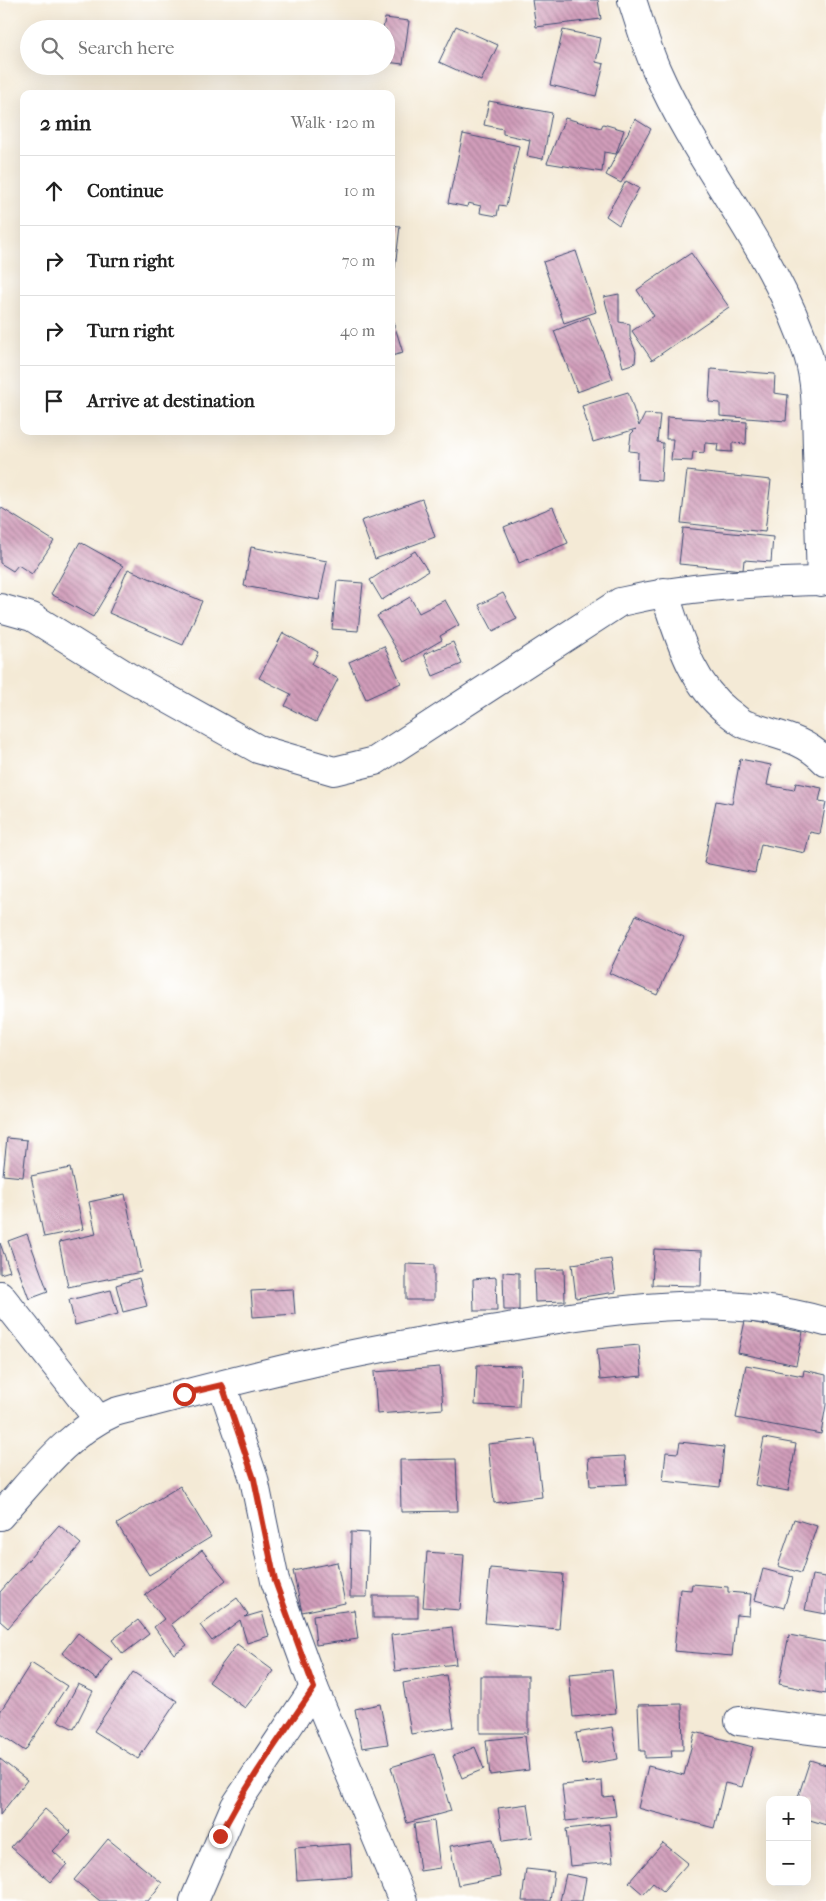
<!DOCTYPE html>
<meta charset="utf-8">
<style>
body{margin:0;font-family:"IM FELL French Canon",serif;background:#f2f2f2;color:#222}
.controls{position:absolute;right:15px;bottom:15px;display:grid;overflow:hidden;border-radius:10px;box-shadow:0 5px 20px #0002}
.controls button{width:45px;height:45px;display:grid;place-items:center;padding:0;border:0;border-bottom:1px solid #e0e0e0;background:#fff;color:#222;font:25px sans-serif}
.stop{position:absolute;width:15px;height:15px;margin:-11px;border:4px solid #c8321e;border-radius:50%;background:#fff}
.stop.end{background:#c8321e;border-color:#fff;box-shadow:0 1px 5px #0008}
.list{margin:0;padding:0;list-style:none}
h2{display:flex;justify-content:space-between;align-items:center;height:65px;margin:0;padding:0 20px;font-size:21px}
h2 small{font-size:16px;font-weight:400;color:#767676}
.list li{display:grid;grid-template-columns:32px 1fr auto;gap:15px;align-items:center;box-sizing:border-box;height:70px;padding:0 20px;border-top:1px solid #e0e0e0}
.list b{display:block;font-size:19px;white-space:nowrap}
.list em{font-size:16px;font-style:normal;color:#767676}
.icon{flex:none;width:28px;height:28px;fill:none;stroke:currentColor;stroke-width:2;stroke-linecap:round;stroke-linejoin:round}
.map{position:relative;flex:none;width:826px;height:1901px;overflow:hidden}
.search{position:absolute;background:#fff;box-shadow:0 5px 20px #0002;left:20px;top:20px;width:375px;height:55px;display:flex;align-items:center;gap:12px;box-sizing:border-box;padding:0 18px;border-radius:28px;color:#767676;font-size:19px}
.panel{position:absolute;background:#fff;box-shadow:0 5px 20px #0002;left:20px;top:90px;width:375px;height:345px;border-radius:10px}
.map>svg:first-child{display:block}
.building{fill:url(#building-back-hatch)}
.lines{fill:none;stroke-linecap:round;stroke-linejoin:round}
.minor-casing{stroke:#3c4b70;stroke-width:30}
.minor{stroke:#fff;stroke-width:28}
.route{stroke:#c8321e;stroke-width:6}
</style>
<div class="map">
<svg width="826" height="1901" viewBox="0 0 826 1901">
<defs>
<pattern id="building-back-hatch" width="6" height="6" patternUnits="userSpaceOnUse" patternTransform="scale(1.25)"><rect width="6" height="6" fill="#d19dba"/><path d="M-1 5l2 2M0 0l6 6M5-1l2 2" fill="none" stroke="#a9809a"/></pattern>
</defs>
<rect width="100%" height="100%" fill="#fff"/>
<filter id="ink" filterUnits="userSpaceOnUse"><feTurbulence type="fractalNoise" baseFrequency=".02" numOctaves="2"/><feDisplacementMap in="SourceGraphic" scale="10" xChannelSelector="R" yChannelSelector="G"/><feConvolveMatrix kernelMatrix="1 2 1 2 8 2 1 2 1" color-interpolation-filters="sRGB"/></filter>
<filter id="wash" filterUnits="userSpaceOnUse"><feTurbulence type="fractalNoise" baseFrequency=".0096" numOctaves="4" result="noise"/><feDisplacementMap in="SourceGraphic" scale="20" xChannelSelector="R" yChannelSelector="G"/><feGaussianBlur stdDeviation="1.12" result="paint"/><feColorMatrix in="noise" values="0 0 0 0 0 0 0 0 0 0 0 0 0 0 0 0 0 1.4 0 .05"/><feComposite in="paint" operator="in"/></filter>
<g filter="url(#wash)">
<rect width="100%" height="100%" fill="#f4ead6"/>
<g id="blocks">
<!-- building -->
<g class="building">
<path d="M532,0H598L601,19L536,27Z"/>
<path d="M385,18L409,21L403,64L386,62V29H383Z"/>
<path d="M456,26L498,45L481,81L439,62Z"/>
<path d="M563,30L601,38L596,62L604,64L596,96L550,85Z"/>
<path d="M489,101L552,113L543,159L527,156L530,140L503,134V129L484,125Z"/>
<path d="M565,118L601,128L603,124L624,130L616,154L604,152L602,172L547,163Z"/>
<path d="M635,119L651,129L621,183L606,175Z"/>
<path d="M463,134L519,146L506,206L499,205L497,216L480,213L481,206L468,203L467,207L448,203Z"/>
<path d="M626,181L639,188L619,225L606,216Z"/>
<path d="M391,225L400,226L395,268L391,267Z"/>
<path d="M576,251L596,312L564,323L543,262Z"/>
<path d="M691,253L729,307L652,360L632,331L654,316L637,290Z"/>
<path d="M619,294V322L630,324V337L636,352L635,363L623,367L604,297Z"/>
<path d="M391,314L403,353L391,356Z"/>
<path d="M589,317L613,379L577,392L554,331Z"/>
<path d="M711,369L775,374L774,393L788,395L786,421L720,416V403L709,402Z"/>
<path d="M628,392L639,426L645,414L660,415L657,442L663,443L661,481L637,479L638,452L629,451L631,434L636,429L593,442L582,406Z"/>
<path d="M667,417L747,422L746,444L732,443V452L717,451L718,444L705,443L704,453L693,452L692,461L671,460L673,439H666Z"/>
<path d="M687,471L771,480L765,532L681,523Z"/>
<path d="M422,499L435,537L375,559L361,521Z"/>
<path d="M0,507L54,541L32,574L18,565L13,571L0,563Z"/>
<path d="M553,507L568,543L519,563L504,527Z"/>
<path d="M683,528L773,537L771,562L744,560L743,570L679,564Z"/>
<path d="M80,542L123,566L93,617L51,594Z"/>
<path d="M251,547L327,561L319,600L244,586Z"/>
<path d="M415,551L428,571L382,600L370,580Z"/>
<path d="M128,569L202,601L183,645L109,613Z"/>
<path d="M337,581L363,583L358,631L332,629Z"/>
<path d="M503,593L517,619L493,631L479,605Z"/>
<path d="M410,597L419,613L445,600L459,625L440,636L442,640L404,662L377,616Z"/>
<path d="M283,633L318,652L312,664L338,679L316,722L285,706L291,694L259,678Z"/>
<path d="M453,642L462,664L433,676L424,654Z"/>
<path d="M384,646L401,683L366,699L349,662Z"/>
<path d="M740,759L771,765L767,785L794,790L796,783L822,788L819,801L826,802L820,834L810,832L805,853L761,844L755,873L704,863L716,801L732,804Z"/>
<path d="M636,915L684,937L657,995L609,973Z"/>
<path d="M7,1138L27,1140L23,1177L3,1175Z"/>
<path d="M70,1168L83,1229L44,1237L31,1176Z"/>
<path d="M125,1194L141,1272L68,1287L59,1242L96,1234L89,1202Z"/>
<path d="M27,1234L48,1292L29,1299L8,1241Z"/>
<path d="M0,1243L10,1271L0,1274Z"/>
<path d="M654,1249L702,1251L701,1286L652,1285Z"/>
<path d="M611,1259L616,1292L576,1298L572,1264Z"/>
<path d="M406,1264L434,1265V1300H406Z"/>
<path d="M564,1269L565,1301L535,1302L534,1270Z"/>
<path d="M503,1272L519,1273V1310H504Z"/>
<path d="M496,1277L497,1311H474L473,1279Z"/>
<path d="M139,1278L147,1306L123,1312L116,1285Z"/>
<path d="M293,1289L295,1314L253,1317L251,1291Z"/>
<path d="M111,1290L118,1314L75,1325L69,1300Z"/>
<path d="M745,1321L803,1332L796,1365L738,1353Z"/>
<path d="M639,1345L642,1376L600,1380L597,1349Z"/>
<path d="M477,1365L521,1366L519,1407L475,1405Z"/>
<path d="M746,1365L803,1376L804,1370L826,1375V1405L821,1434L736,1418Z"/>
<path d="M440,1367L443,1409L377,1414L374,1372Z"/>
<path d="M764,1438L796,1444L788,1491L755,1485Z"/>
<path d="M535,1439L542,1497L494,1503L488,1444Z"/>
<path d="M680,1442L724,1447L720,1487L663,1481L666,1452L678,1453Z"/>
<path d="M625,1456L627,1484L590,1486L588,1458Z"/>
<path d="M456,1459L458,1511L401,1512L400,1460Z"/>
<path d="M180,1486L211,1537L149,1575L117,1524Z"/>
<path d="M794,1519L817,1526L801,1573L778,1566Z"/>
<path d="M59,1525L81,1544L8,1628L0,1621V1592Z"/>
<path d="M351,1532L369,1533L367,1597H350Z"/>
<path d="M202,1550L226,1580L171,1624L187,1645L174,1654L154,1627L164,1619L145,1595Z"/>
<path d="M427,1552L464,1555L460,1610L423,1607Z"/>
<path d="M337,1562L345,1603L302,1612L293,1571Z"/>
<path d="M490,1568L563,1574L559,1629L485,1623Z"/>
<path d="M763,1569L793,1577L784,1608L755,1600Z"/>
<path d="M812,1575L826,1577V1614L805,1610Z"/>
<path d="M692,1584L728,1587V1592L751,1594L749,1616L736,1615L732,1656L674,1651L680,1589L691,1590Z"/>
<rect x="373" y="1596" width="45" height="22"/>
<path d="M237,1598L248,1614L245,1617L262,1612L269,1636L247,1643L240,1620L212,1641L200,1625Z"/>
<path d="M354,1610L358,1639L316,1645L313,1615Z"/>
<path d="M138,1620L149,1634L123,1654L112,1640Z"/>
<path d="M452,1627L456,1664L395,1671L391,1635Z"/>
<path d="M78,1633L112,1659L97,1680L62,1653Z"/>
<path d="M789,1635L826,1642V1694L779,1684Z"/>
<path d="M237,1644L274,1671L245,1708L209,1682Z"/>
<path d="M31,1663L67,1686L25,1751L0,1734V1712Z"/>
<path d="M612,1670L616,1713L573,1717L569,1674Z"/>
<path d="M133,1672L177,1701L138,1759L94,1731Z"/>
<path d="M446,1675L454,1727L411,1734L403,1683Z"/>
<rect x="480" y="1676" width="48" height="57"/>
<path d="M78,1684L93,1691L74,1729L58,1721Z"/>
<path d="M380,1704L388,1744L362,1748L355,1709Z"/>
<path d="M682,1704L683,1750H671L672,1757L645,1758V1751H640L638,1705Z"/>
<path d="M612,1727L618,1759L582,1765L576,1733Z"/>
<path d="M695,1732L753,1747L742,1787L725,1783L714,1828L638,1808L648,1766L684,1775Z"/>
<path d="M525,1736L529,1770L490,1775L486,1740Z"/>
<path d="M475,1747L484,1769L462,1778L453,1756Z"/>
<path d="M434,1754L451,1811L407,1823L391,1767Z"/>
<path d="M0,1759L27,1780L0,1815Z"/>
<path d="M810,1760L826,1765V1825L807,1819V1800H797Z"/>
<path d="M602,1781L603,1797L613,1796L616,1816L566,1821L562,1785Z"/>
<path d="M528,1804L533,1837L503,1841L498,1808Z"/>
<path d="M45,1809L71,1832L53,1851L67,1864L51,1882L11,1847Z"/>
<path d="M434,1821L440,1868L420,1871L414,1824Z"/>
<path d="M609,1824L613,1862L570,1866L566,1829Z"/>
<path d="M108,1839L162,1883L148,1901H100L74,1880Z"/>
<path d="M493,1839L500,1877L458,1885L450,1846Z"/>
<path d="M663,1843L688,1863L663,1891L653,1883L643,1894L629,1882Z"/>
<path d="M350,1844L352,1876L297,1880L295,1848Z"/>
<path d="M526,1869L554,1872L550,1901H522Z"/>
<path d="M566,1874L586,1878L582,1901H560Z"/>
</g>
</g>
</g>
<g filter="url(#ink)">
<use href="#blocks" fill-opacity="0" stroke="#3c4b70" stroke-width="1"/>
<g class="lines">
<!-- minor casing -->
<g class="minor-casing">
<g id="minor">
<path d="M632,0C640,24 647,49 657,71C700,169 776,252 808,355C817,384 816,419 817,449C818,493 820,537 821,582"/>
<path d="M664,592C679,636 690,682 728,712C734,716 740,723 747,725C777,736 802,737 826,762"/>
<path d="M0,608L32,617L127,676L258,749L334,771L375,761L620,602C688,586 756,582 826,581"/>
<path d="M0,1295L98,1419"/>
<path d="M222,1385L254,1479L275,1581L314,1688L403,1901"/>
<path d="M0,1516C35,1478 66,1433 115,1412C185,1394 254,1375 324,1360C383,1347 444,1337 503,1328C608,1310 722,1291 826,1322"/>
<path d="M739,1721L826,1732"/>
<path d="M194,1901L235,1806L314,1688"/>
</g>
</g>
<!-- minor -->
<use href="#minor" class="minor"/>
</g>
</g>
<g class="lines" filter="url(#ink)">
<!-- route -->
<path class="route" d="M184,1394L222,1385L254,1479L275,1581L314,1688C281,1737 246,1784 220,1836"/>
</g>
</svg>
<div class="controls">
<button>+</button>
<button>−</button>
</div>
<div class="stop" style="left:184px;top:1394px"></div>
<div class="stop end" style="left:220px;top:1836px"></div>
<div class="search"><svg class="icon" aria-label="search" viewBox="0 0 24 24"><circle cx="10" cy="10" r="6"/><path d="M15 15l6 6"/></svg>Search here</div>
<section class="panel">
<h2>2 min<small>Walk · 120 m</small></h2>
<ul class="list">
<li><svg class="icon" aria-label="ahead" viewBox="0 0 24 24"><path d="M12 20V5M6 11l6-6 6 6"/></svg><div><b>Continue</b></div><em>10 m</em></li>
<li><svg class="icon" aria-label="right" viewBox="0 0 24 24"><path d="M7 20v-9h11M14 6l5 5-5 5"/></svg><div><b>Turn right</b></div><em>70 m</em></li>
<li><svg class="icon" aria-label="right" viewBox="0 0 24 24"><path d="M7 20v-9h11M14 6l5 5-5 5"/></svg><div><b>Turn right</b></div><em>40 m</em></li>
<li><svg class="icon" aria-label="arrive" viewBox="0 0 24 24"><path d="M6 21V4h12l-3 4 3 4H6"/></svg><div><b>Arrive at destination</b></div></li>
</ul>
</section>
</div>
